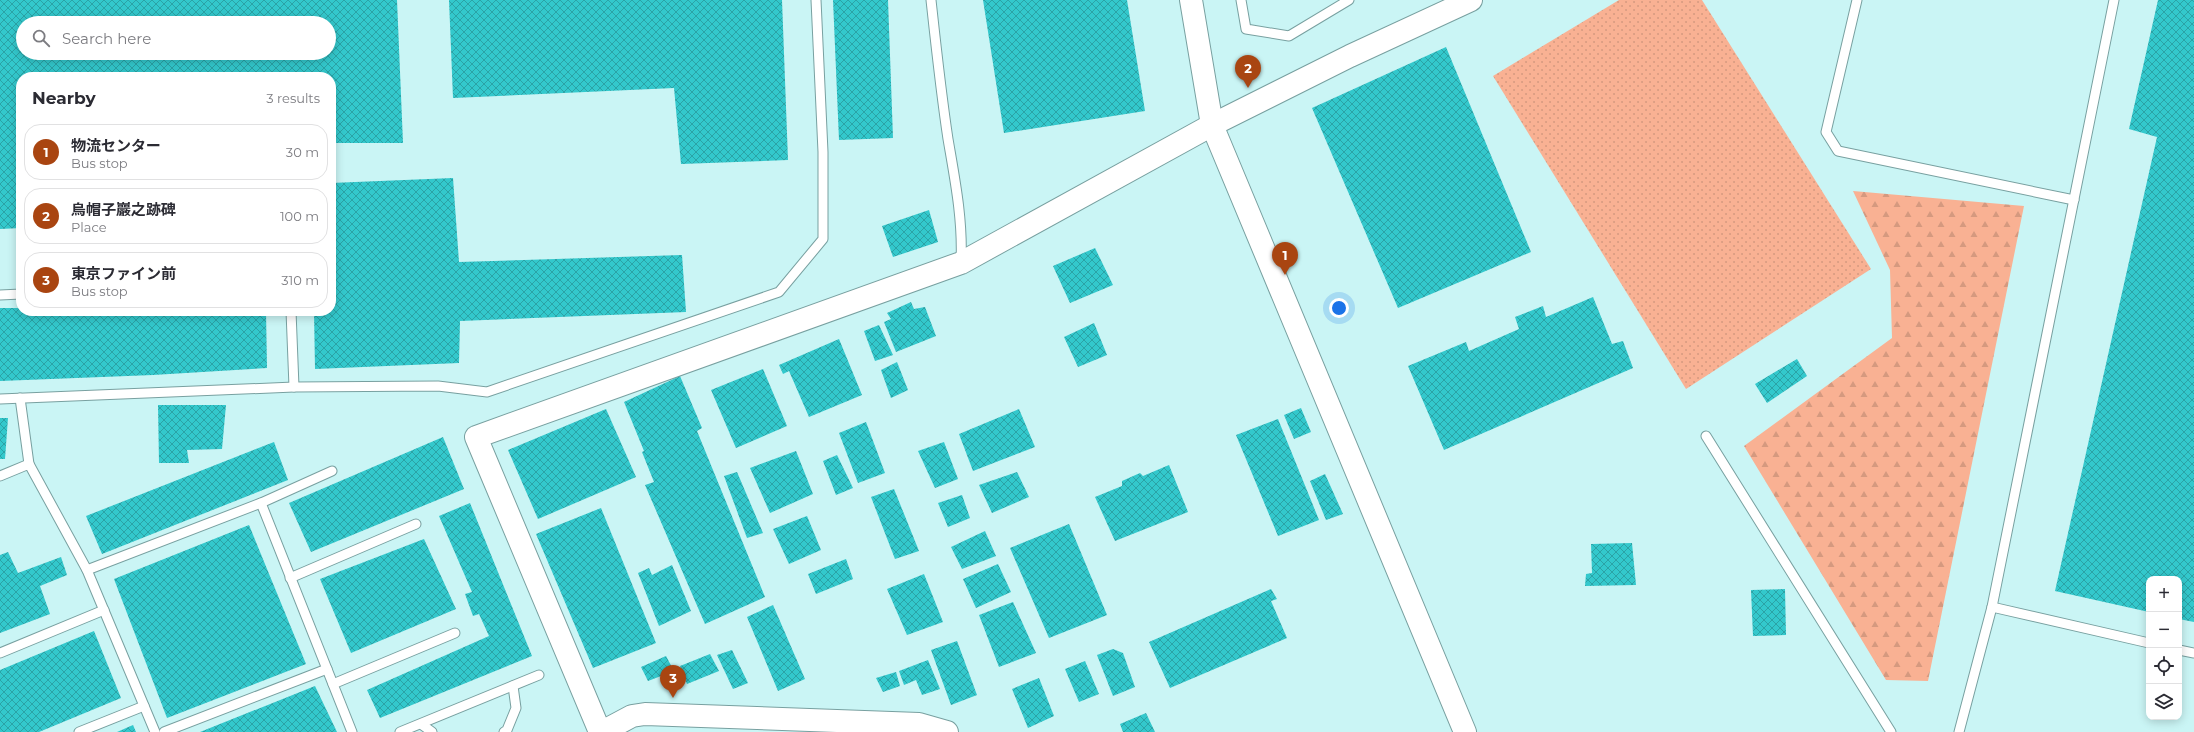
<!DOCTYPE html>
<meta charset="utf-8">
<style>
body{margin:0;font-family:Montserrat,"Noto Sans JP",sans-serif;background:#f2f2f3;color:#2b2b33}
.controls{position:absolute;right:12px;bottom:12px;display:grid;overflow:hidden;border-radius:8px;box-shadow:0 2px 10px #0003}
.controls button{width:36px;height:36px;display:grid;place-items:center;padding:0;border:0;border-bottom:1px solid #e1e1e2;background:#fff;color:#2b2b33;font:20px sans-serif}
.you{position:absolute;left:1339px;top:308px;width:14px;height:14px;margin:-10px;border:3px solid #fff;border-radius:50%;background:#1a73e8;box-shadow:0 0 0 6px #1a73e833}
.badge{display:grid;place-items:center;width:26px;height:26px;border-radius:50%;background:#a94511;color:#fff;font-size:13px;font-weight:700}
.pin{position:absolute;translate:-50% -33px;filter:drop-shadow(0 1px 2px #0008)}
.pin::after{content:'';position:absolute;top:21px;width:14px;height:12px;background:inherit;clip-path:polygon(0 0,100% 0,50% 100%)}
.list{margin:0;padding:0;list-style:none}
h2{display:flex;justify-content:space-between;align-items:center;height:52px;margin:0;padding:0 16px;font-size:17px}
h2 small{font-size:13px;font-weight:400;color:#7c7c81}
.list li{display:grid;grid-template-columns:26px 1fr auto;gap:12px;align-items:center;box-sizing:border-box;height:56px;margin:0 8px 8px;padding:0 8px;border:1px solid #e1e1e2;border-radius:16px}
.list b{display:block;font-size:15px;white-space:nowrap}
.list p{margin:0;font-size:13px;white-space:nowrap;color:#7c7c81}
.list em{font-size:13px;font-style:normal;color:#7c7c81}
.icon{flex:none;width:22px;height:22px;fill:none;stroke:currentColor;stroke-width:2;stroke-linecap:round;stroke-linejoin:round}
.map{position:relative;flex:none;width:2194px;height:732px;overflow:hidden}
.search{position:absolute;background:#fff;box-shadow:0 2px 10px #0003;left:16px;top:16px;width:320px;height:44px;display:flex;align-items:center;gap:10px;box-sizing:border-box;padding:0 14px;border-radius:22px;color:#7c7c81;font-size:15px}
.panel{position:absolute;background:#fff;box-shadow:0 2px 10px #0003;left:16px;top:72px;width:320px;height:244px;border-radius:16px}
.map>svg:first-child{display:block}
.forest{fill:url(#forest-firs)}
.park{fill:url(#park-dots)}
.building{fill:url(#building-cross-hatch);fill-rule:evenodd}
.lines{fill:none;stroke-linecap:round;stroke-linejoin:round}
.service-casing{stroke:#78a0a0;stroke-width:11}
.tertiary-casing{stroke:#78a0a0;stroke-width:24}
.service{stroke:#fff;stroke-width:9}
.tertiary{stroke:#fff;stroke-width:22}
</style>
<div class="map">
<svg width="2194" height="732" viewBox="0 0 2194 732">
<defs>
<pattern id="forest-firs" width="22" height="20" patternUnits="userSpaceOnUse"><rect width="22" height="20" fill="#f9b193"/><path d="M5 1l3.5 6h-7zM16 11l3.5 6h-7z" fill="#d5997f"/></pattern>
<pattern id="park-dots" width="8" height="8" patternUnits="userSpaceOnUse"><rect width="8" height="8" fill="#f9b193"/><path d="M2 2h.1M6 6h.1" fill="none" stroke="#d5997f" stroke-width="1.8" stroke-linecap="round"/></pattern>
<pattern id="building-cross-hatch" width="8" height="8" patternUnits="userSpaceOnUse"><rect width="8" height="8" fill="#33c8cc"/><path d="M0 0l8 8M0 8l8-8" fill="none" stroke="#2ba3a6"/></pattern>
</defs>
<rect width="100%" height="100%" fill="#caf5f5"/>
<!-- forest -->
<path class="forest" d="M1853,191L2024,206L1928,681L1886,680L1744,446L1892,338L1890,270Z"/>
<!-- park -->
<path class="park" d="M1619,0H1702L1871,269L1686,389L1493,76Z"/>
<!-- building -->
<g class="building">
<path d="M0,0H397L403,143H331V77H21V228L0,229ZM23,23H329V53H23Z"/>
<path d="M449,0H782L788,160L681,164L674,88L453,98Z"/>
<path d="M833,0H888L893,138L839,140Z"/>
<path d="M983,0H1127L1145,111L1004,133Z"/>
<path d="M2158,0H2194V622L2179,619V579H2149V612L2055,591L2157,137L2129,129Z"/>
<path d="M1446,47L1531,252L1398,308L1312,108Z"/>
<path d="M453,178L459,262L682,255L686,312L460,321L459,363L315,369L314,311H331V183Z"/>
<path d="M929,210L938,242L893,257L882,226Z"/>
<path d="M1095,248L1113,285L1070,303L1053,266Z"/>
<path d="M1593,297L1612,344L1623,341L1633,368L1444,450L1408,366L1466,342L1469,351L1519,329L1515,317L1543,306L1546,317Z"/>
<path d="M911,302L914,309L925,307L936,336L896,352L884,322L891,319L887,313Z"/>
<path d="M0,308H21V311H266L267,368L153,375L0,381Z"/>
<path d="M1094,323L1107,355L1078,367L1064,337Z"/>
<path d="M879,325L893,355L875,361L864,331Z"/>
<path d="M839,339L862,395L809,417L789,371L783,374L779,365Z"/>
<path d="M1797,359L1807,376L1767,403L1755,384Z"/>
<path d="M897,362L908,390L891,398L881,370Z"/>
<path d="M763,369L787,426L736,448L711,390Z"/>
<path d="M680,376L702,428L697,431L765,597L705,624L645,485L654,482L642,452L644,451L624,402Z"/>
<path d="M158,405H226L222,449L187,450L189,463H159Z"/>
<path d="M1301,408L1311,432L1294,439L1284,415Z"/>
<path d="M606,409L636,477L538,519L508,450Z"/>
<path d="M1019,409L1035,447L973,471L959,434Z"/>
<path d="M0,418H8L5,459H0Z"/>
<path d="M1278,419L1319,520L1278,536L1236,435Z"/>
<path d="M866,422L885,473L858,483L839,433Z"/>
<path d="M443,437L464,489L311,552L289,503Z"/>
<path d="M274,442L288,480L102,554L86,516Z"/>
<path d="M944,442L958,479L935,488L918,451Z"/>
<path d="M796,451L813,494L770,513L750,468Z"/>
<path d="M837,455L853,488L836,495L823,461Z"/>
<path d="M1169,465L1188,512L1115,541L1095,497L1122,486V481L1140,473L1143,476Z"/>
<path d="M737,472L763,533L747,538L724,476Z"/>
<path d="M1017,472L1029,497L992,513L979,485Z"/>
<path d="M1325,474L1343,514L1326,520L1310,481Z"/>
<path d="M894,489L919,551L895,559L871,497Z"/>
<path d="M962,495L970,518L948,527L938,503Z"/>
<path d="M470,503L532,656L380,718L367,690L489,636L479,614L473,616L465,594L472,592L439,516Z"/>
<path d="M601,508L656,643L593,668L536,534Z"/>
<path d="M807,516L821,550L789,564L773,529Z"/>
<path d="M1069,524L1107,615L1049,638L1010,548Z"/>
<path d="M249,525L306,664L167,718L114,579Z"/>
<path d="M985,531L996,556L962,569L951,547Z"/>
<path d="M424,539L456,609L351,653L320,579Z"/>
<path d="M1632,543L1636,585L1585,586L1586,574L1592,573L1591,544Z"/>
<path d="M8,552L18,573L61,557L67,575L40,586L50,614L0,633V555Z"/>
<path d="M846,559L853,579L816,594L808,574Z"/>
<path d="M998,564L1011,592L976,608L963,579Z"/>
<path d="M672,565L691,611L659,626L638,573L649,568L652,575Z"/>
<path d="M924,574L943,622L907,635L887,589Z"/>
<path d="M1271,589L1277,599L1271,601L1287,638L1170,688L1149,642Z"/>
<path d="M1785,589L1786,635L1753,636L1751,590Z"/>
<path d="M1013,602L1036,653L999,667L979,615Z"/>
<path d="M773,605L805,679L778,691L747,617Z"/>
<path d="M94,631L121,698L39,732H0V670Z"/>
<path d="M957,641L977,695L951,705L931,650Z"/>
<path d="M1113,649L1123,653L1135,687L1113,696L1097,655Z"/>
<path d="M732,650L748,683L733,689L717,655Z"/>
<path d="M710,654L719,671L687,684L680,666Z"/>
<path d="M666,656L674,671L648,681L641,667Z"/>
<path d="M928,660L940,689L922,695L916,680L904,685L899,671Z"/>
<path d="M1085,661L1099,694L1079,702L1065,669Z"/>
<path d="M896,672L900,686L883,692L876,678Z"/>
<path d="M1039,678L1054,716L1028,728L1012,689Z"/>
<path d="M315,686L337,732H200Z"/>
<path d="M1146,713L1155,732H1123L1120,724Z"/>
<path d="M133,725L136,732H117Z"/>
</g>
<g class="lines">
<!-- service casing -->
<g class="service-casing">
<g id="service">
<path d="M931,0C936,46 941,93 948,139C955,180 963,220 961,262"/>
<path d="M1241,0L1246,29L1289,36L1349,0"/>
<path d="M1857,0L1826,132L1838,151L2074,200"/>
<path d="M0,295L21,294"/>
<path d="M291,311L294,387"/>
<path d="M20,398L29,464"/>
<path d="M0,399L294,387L438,386L487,392L779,292L823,239V152L816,0"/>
<path d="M1706,436L1891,732"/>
<path d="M0,476L29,464L87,570L155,732"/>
<path d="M261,503L352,732"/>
<path d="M87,570L261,503L332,471"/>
<path d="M290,578L416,524"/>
<path d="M1992,607L2149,643"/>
<path d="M2179,650L2194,653"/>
<path d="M0,653L104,610"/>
<path d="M333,684L455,633"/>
<path d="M421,724L432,732"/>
<path d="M79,732L144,706"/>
<path d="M164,732L327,669"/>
<path d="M400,732L539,675"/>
<path d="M504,732L507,730L516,708L513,686"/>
<path d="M1959,732L1992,607L2114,0"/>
</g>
</g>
<!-- tertiary casing -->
<g class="tertiary-casing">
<g id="tertiary">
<path d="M1191,0L1212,125L1465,732"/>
<path d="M600,732L476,437L961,263L1212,125L1350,56L1471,0"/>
<path d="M602,732L632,716L645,714L919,724L947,732"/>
</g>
</g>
<!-- service -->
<use href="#service" class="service"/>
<!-- tertiary -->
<use href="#tertiary" class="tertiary"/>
</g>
</svg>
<div class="controls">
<button>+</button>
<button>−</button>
<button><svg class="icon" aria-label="locate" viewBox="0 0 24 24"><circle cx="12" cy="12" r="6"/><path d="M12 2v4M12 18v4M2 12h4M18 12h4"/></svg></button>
<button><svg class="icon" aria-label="layers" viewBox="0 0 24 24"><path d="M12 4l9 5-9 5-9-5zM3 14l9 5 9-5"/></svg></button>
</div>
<div class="you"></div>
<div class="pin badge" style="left:1285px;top:275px">1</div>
<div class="pin badge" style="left:1248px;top:88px">2</div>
<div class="pin badge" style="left:673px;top:698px">3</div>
<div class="search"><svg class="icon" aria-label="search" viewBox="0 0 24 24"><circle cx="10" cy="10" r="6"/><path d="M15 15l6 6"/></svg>Search here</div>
<section class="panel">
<h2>Nearby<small>3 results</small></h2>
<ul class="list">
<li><span class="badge">1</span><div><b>物流センター</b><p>Bus stop</p></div><em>30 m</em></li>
<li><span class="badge">2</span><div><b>烏帽子巖之跡碑</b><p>Place</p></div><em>100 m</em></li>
<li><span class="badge">3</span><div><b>東京ファイン前</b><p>Bus stop</p></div><em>310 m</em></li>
</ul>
</section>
</div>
